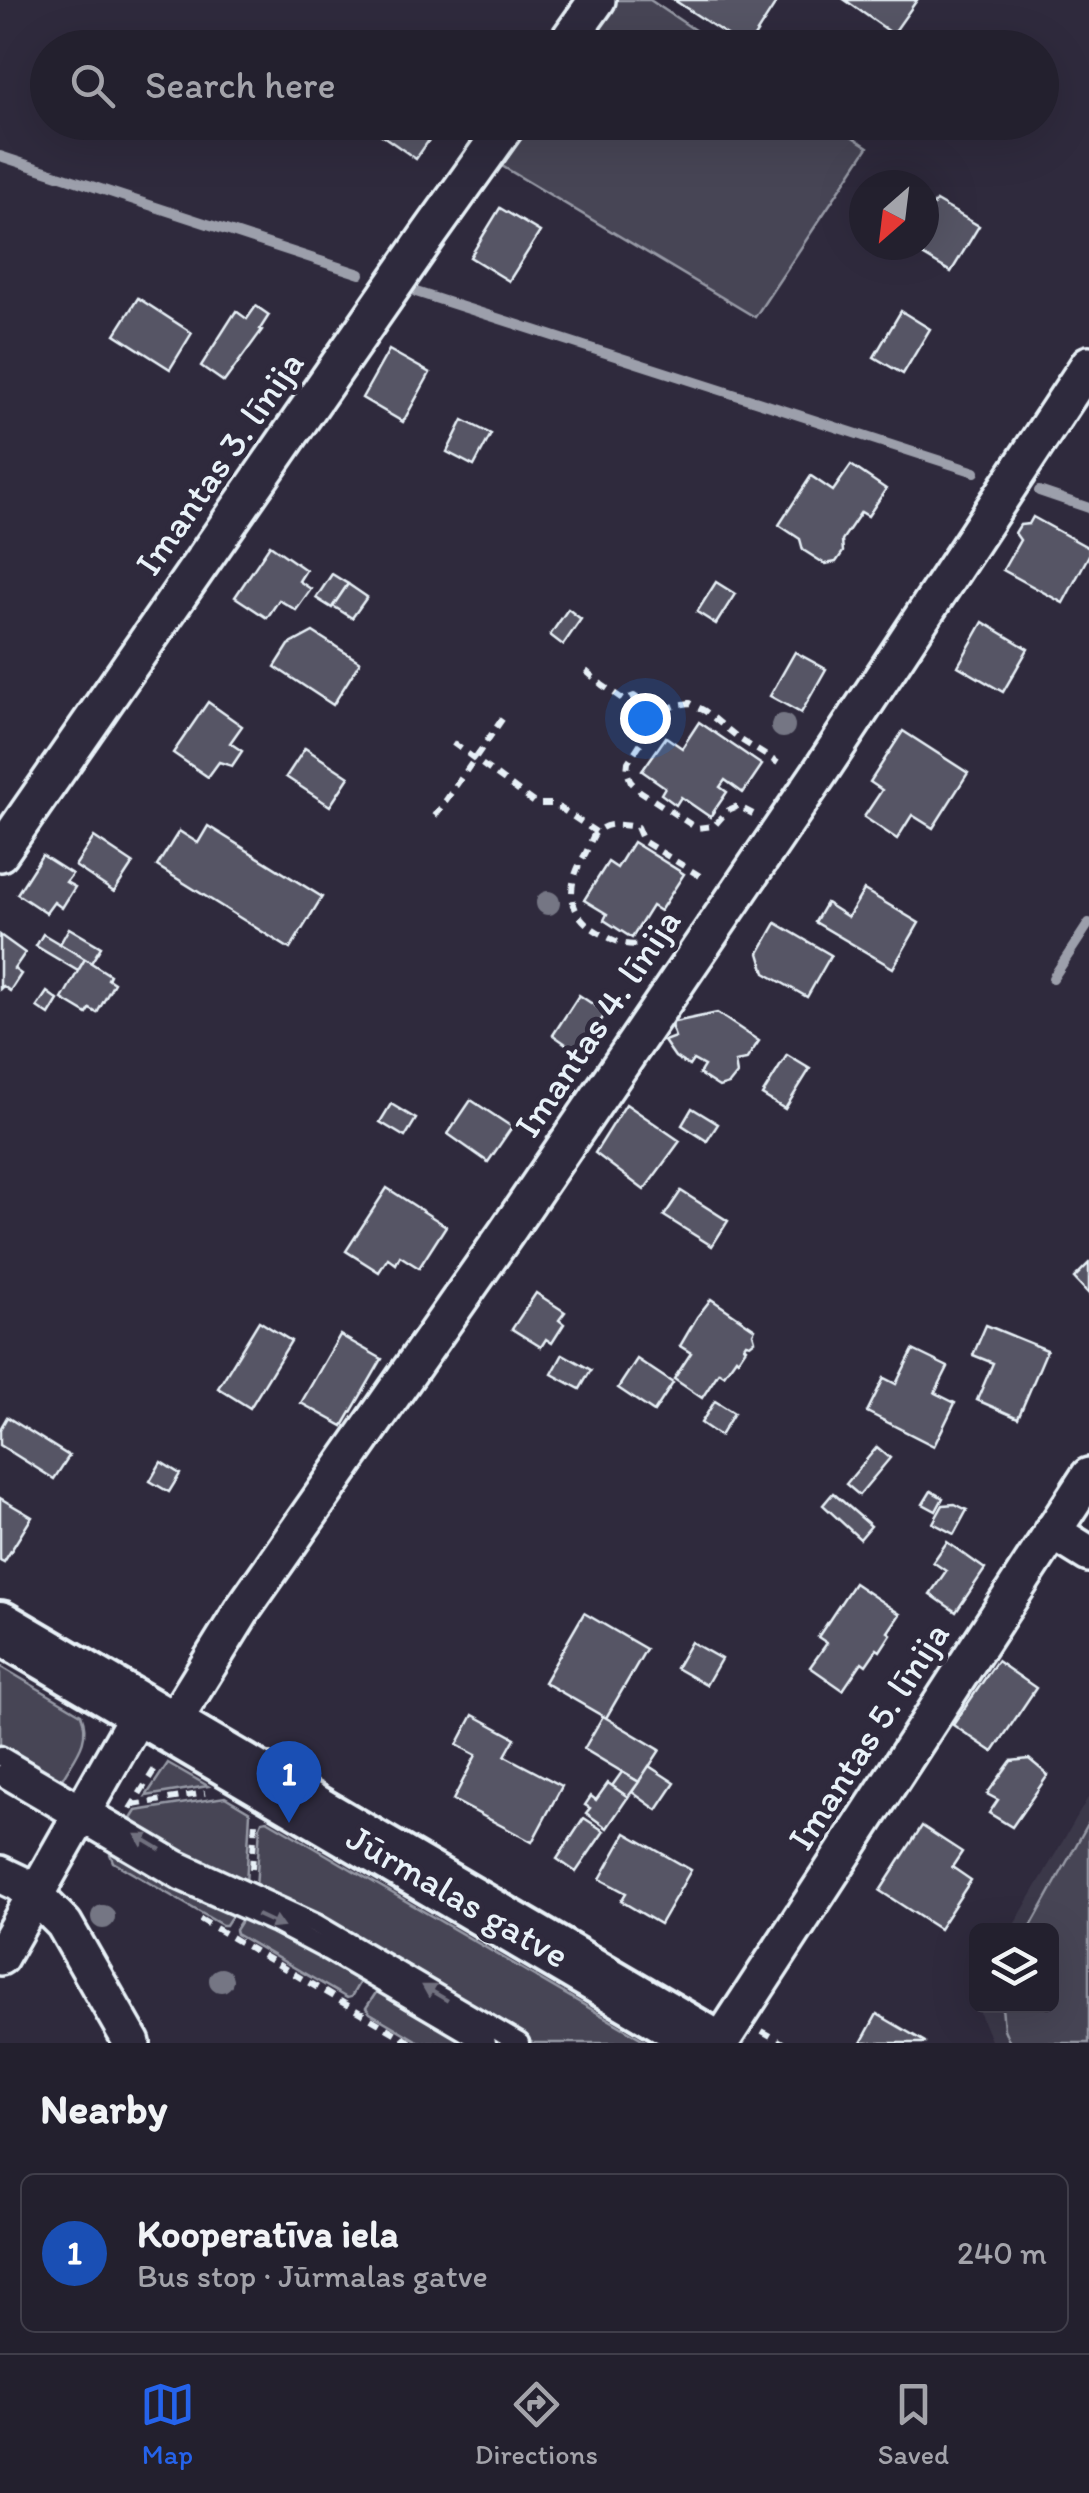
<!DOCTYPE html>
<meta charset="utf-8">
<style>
body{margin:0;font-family:Itim,sans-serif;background:#2f2d3a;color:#f1f3f6}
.controls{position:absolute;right:30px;bottom:30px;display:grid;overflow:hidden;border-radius:15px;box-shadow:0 10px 40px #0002}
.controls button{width:90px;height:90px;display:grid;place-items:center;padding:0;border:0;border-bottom:2px solid #403e4a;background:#23202e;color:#f1f3f6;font:50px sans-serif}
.compass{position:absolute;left:849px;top:170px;width:90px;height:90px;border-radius:50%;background:#23202e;box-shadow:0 10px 40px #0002;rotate:208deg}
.you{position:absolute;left:645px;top:718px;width:35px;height:35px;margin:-25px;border:8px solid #fff;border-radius:50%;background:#1a73e8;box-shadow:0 0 0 15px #1a73e833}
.badge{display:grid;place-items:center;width:65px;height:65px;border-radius:50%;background:#2563eb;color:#fff;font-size:32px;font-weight:700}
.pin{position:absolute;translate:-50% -82px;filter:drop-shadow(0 2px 5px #0008)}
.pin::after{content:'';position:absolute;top:52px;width:35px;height:30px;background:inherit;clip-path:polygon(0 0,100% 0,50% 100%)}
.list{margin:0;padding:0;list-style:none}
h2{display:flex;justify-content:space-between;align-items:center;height:130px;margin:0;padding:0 40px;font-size:42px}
h2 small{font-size:32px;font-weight:400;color:#a3a3aa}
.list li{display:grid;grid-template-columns:65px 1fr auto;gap:30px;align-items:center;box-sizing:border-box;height:160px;margin:0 20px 20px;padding:0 20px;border:2px solid #403e4a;border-radius:15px}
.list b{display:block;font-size:38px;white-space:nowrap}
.list p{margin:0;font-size:32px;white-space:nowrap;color:#a3a3aa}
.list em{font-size:32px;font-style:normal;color:#a3a3aa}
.icon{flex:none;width:55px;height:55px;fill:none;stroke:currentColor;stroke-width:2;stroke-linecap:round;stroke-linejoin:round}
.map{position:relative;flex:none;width:1089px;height:2043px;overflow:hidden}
.search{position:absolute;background:#23202e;box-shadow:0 10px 40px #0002;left:30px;right:30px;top:30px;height:110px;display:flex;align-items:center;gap:25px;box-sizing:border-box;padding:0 35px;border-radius:55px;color:#a3a3aa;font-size:38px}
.sheet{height:310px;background:#23202e}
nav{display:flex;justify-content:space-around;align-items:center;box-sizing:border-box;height:140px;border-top:2px solid #403e4a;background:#23202e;font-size:28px;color:#a3a3aa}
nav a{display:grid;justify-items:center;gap:5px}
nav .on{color:#2563eb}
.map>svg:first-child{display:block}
.built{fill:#3b3749}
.green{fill:#464455;stroke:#979aa6;stroke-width:2.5}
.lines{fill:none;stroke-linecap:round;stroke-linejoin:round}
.stream{stroke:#9c9fab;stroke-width:10}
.building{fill:#575565;stroke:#e8f1f8;stroke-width:2.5}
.lane-casing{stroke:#e8f1f8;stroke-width:25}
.street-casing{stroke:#e8f1f8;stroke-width:42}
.secondary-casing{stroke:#e8f1f8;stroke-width:58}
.path{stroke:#e8f1f8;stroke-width:6;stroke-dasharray:10 8;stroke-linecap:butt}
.lane{stroke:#2f2a3d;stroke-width:18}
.street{stroke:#2f2a3d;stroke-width:35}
.secondary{stroke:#2f2a3d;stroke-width:50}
.tree{fill:#757684}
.oneway{fill:#70707e}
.labels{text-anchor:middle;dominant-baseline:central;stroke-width:10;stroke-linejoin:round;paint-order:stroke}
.street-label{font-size:38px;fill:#e8f1f8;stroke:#2f2a3d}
</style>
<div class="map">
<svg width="1089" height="2043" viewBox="0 0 1089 2043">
<rect width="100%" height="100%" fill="#2f2a3d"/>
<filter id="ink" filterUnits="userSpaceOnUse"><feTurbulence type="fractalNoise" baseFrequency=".01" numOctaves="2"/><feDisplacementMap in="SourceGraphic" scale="20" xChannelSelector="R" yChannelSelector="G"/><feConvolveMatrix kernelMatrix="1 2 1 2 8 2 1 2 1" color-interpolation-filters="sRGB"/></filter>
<g filter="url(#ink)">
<!-- built -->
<path class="built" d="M1089,1796V2043H992L980,2014L981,2006H1052V1930H1011Z"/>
<!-- green -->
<g class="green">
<path d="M616,0H650L720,47L583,48Z"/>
<path d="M531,123H831L868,147L755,317L502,166Z"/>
<path d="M0,1666L81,1714C92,1741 74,1757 61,1781L0,1746Z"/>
<path d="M168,1763L208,1786L146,1796Z"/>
<path d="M225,1797L250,1812L246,1885L194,1860L129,1822L136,1811Z"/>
<path d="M267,1820L649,2043H533L314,1914L256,1889L260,1826L262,1821Z"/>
<path d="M1089,1822V2043H1010L1004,2029L1002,2006H1052V1930H1029Z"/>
<path d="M113,1849L235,1911L226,1925H222L113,1862L110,1854Z"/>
<path d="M244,1916L295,1939L362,1978L351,1997L347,1998L236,1934L235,1930Z"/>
<path d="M379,1988L473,2043H421L370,2013L366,2008Z"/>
</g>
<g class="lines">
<!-- stream -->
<g class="stream">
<path d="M0,156L360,274"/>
<path d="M416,292L975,472"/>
<path d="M1039,491L1089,508"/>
<path d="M1053,978L1089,923"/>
</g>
</g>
<!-- building -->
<g class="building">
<path d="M674,0H778L747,48Z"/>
<path d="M845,0H917L893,34Z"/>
<path d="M363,122H425L436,130L416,159Z"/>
<path d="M936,201L979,226L951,272L909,247L910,245H924V222Z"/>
<path d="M500,208L540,232L509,281L470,257Z"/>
<path d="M138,298L192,333L170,369L115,334Z"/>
<path d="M256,306L269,315L260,329L262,330L224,382L201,366L236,311L247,319Z"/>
<path d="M901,311L930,329L903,374L874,357Z"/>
<path d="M389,350L430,373L403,422L362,398Z"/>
<path d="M463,420L491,434L474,466L447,452Z"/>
<path d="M851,465L886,489L868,516L861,512L842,540L843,552L836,562L825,564L803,550L800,539L779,525L811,476L833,491Z"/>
<path d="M1033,517L1089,548V555L1063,603L1003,570L1020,540L1015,533L1020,525L1029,524Z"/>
<path d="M270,545L306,570L299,581L311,589L296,610L279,600L267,618L235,597Z"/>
<path d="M332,574L348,584L332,608L316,598Z"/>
<path d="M716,582L735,594L716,624L697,612Z"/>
<path d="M348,584L367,597L352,618L333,606Z"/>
<path d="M568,609L581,619L563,645L550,635Z"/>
<path d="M983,622L1028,649L1003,692L958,666Z"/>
<path d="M313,632L360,662L333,705L275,667L289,645Z"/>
<path d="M795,652L826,669L801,713L770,696Z"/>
<path d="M208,702L242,726L230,743L242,751L232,766L219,762L208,777L173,753Z"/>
<path d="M699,722L762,765L743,793L725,780L720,787L727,792L710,817L681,797L676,805L661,794L665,787L642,771L666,737L682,748Z"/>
<path d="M903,731L968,773L933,828L912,815L897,839L864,817L882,790L870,782Z"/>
<path d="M305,748L349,777L330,806L286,777Z"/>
<path d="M208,826L322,897L290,949L157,866L179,831L198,843Z"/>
<path d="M94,837L133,863L114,892L75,866Z"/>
<path d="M633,842L684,874L660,911L652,906L632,938L604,920L607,914L584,900L608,862L617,868Z"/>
<path d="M42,855L72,874L66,882L75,887L62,908L54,902L46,913L17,894Z"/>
<path d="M864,890L919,923L893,968L815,922L826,903L848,917Z"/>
<path d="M776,923L831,955L807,997L765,973L759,953Z"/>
<path d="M69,928L101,947L91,963L60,944Z"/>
<path d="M43,934L85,959L78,971L36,946Z"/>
<path d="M0,935L25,953L14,969L21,974L10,991L3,986L0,989Z"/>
<path d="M85,959L110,975L108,979L114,983L97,1013L90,1009L87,1014L62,999Z"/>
<path d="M47,992L58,1000L49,1015L37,1007Z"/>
<path d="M579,995L606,1013L579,1053L553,1035Z"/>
<path d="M717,1013L759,1041L746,1060L735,1062L737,1074L729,1084L719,1087L699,1074L704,1066L693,1060L689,1066L675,1057L664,1041L675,1037L671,1025L666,1026L665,1024Z"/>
<path d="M787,1055L810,1069L785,1109L762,1095Z"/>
<path d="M471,1100L512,1127L488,1162L448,1134Z"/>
<path d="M391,1104L416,1119L405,1137L380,1122Z"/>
<path d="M626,1104L680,1141L644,1190L595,1153Z"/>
<path d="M692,1108L718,1124L707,1141L682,1125Z"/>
<path d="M387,1188L446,1226L419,1268L400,1256L396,1264L388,1258L379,1272L346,1251Z"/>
<path d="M681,1191L728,1221L712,1246L664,1216Z"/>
<path d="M1089,1263V1294L1074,1278Z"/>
<path d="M536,1293L565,1312L559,1320L564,1324L552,1343L546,1339L541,1347L512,1329Z"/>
<path d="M711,1299L755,1329L753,1333L755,1340L750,1344L746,1343L744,1346L746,1348L738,1360L736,1358L724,1375L719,1372L702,1398L674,1379L691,1353L680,1346L697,1317Z"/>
<path d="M259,1321L291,1341L250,1408L218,1388Z"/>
<path d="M986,1325L1047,1350L1018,1418L977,1400L993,1363L973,1355Z"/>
<path d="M340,1335L382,1359L343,1426L301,1403Z"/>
<path d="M913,1350L948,1367L935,1393L955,1403L934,1446L867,1412L884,1378L896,1384Z"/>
<path d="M563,1354L591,1370L580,1389L552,1374Z"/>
<path d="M637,1359L673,1383L654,1412L618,1388Z"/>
<path d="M715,1401L734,1413L720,1436L701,1423Z"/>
<path d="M7,1417L69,1456L54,1479L0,1445V1429Z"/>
<path d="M877,1447L890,1458L859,1495L846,1484Z"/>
<path d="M161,1462L180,1474L169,1492L150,1481Z"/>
<path d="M931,1491L943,1498L936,1511L923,1504Z"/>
<path d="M833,1493L871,1526L860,1539L823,1505Z"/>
<path d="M0,1498L32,1517L4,1562L0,1560Z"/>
<path d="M955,1504L967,1510L954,1534L933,1523L943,1505Z"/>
<path d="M947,1542L985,1569L956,1612L930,1594L946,1571L933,1562Z"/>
<path d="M854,1583L900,1614L888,1632L891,1634L880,1651L877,1649L866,1665L862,1662L843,1690L810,1667L827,1643L818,1637Z"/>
<path d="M584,1613L646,1649L606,1718L544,1682Z"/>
<path d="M691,1642L721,1659L706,1685L676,1668Z"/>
<path d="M997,1661L1036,1688L993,1752L953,1725Z"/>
<path d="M473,1715L515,1738L505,1756L562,1786L532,1842L453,1800L476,1755L457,1745Z"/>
<path d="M603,1716L660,1750L639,1782L584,1749Z"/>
<path d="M1029,1759L1048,1775L1012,1827L989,1813L998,1800L987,1794L1011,1761Z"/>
<path d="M649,1766L675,1783L657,1810L632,1792Z"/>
<path d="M622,1772L639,1782L628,1797L612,1786Z"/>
<path d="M608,1783L628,1797L607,1828L586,1813L590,1808L585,1805L591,1796L596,1800Z"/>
<path d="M584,1818L604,1831L576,1872L557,1859Z"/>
<path d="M922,1826L962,1852L952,1867L971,1880L939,1929L880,1891Z"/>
<path d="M626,1833L691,1870L660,1924L621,1901L626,1893L600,1879Z"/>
<path d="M877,2014L925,2042V2043H861Z"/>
</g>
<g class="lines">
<!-- lane casing -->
<g class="lane-casing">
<g id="lane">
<path d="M0,1756L179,1861L316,1924L519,2043"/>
<path d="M0,1775L179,1880L274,1922L329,1951L486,2043"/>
</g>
</g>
<!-- street casing -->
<g class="street-casing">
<g id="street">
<path d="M563,48L597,0"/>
<path d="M0,853L427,237L509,122"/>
<path d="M1052,1531L1089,1554"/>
<path d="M170,1727L243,1609L506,1233L820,772L1089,364"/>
<path d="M0,1874L19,1883L35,1895L64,1924L132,2043"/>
<path d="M0,1957L141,1709"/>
<path d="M720,2043L1089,1476"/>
</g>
</g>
<!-- secondary casing -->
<g class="secondary-casing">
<path id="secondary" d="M0,1627L710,2043"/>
</g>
<!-- path -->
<g class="path">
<path d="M586,671L602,685L624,700L634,696L658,712"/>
<path d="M453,743L536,804H554L596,832"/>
<path d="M753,814L738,806L728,810L714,826L696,828L640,791L631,782L627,772L628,762L656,720L658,712L677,705L690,703L705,711L741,740L778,763"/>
<path d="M435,816L505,715"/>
<path d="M653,941C631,948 622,945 602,934C567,916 565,888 584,856C588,850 590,841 594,835C605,820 622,825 637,827L643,841L700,876"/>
<path d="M133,1805L205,1793"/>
<path d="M130,1809L158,1764"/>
<path d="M252,1869L255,1822"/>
<path d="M200,1919L412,2043"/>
<path d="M762,2031L783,2043"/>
</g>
<!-- lane -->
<use href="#lane" class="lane"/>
<!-- street -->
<use href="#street" class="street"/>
<!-- secondary -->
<use href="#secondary" class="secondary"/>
</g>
<!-- trees -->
<g class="tree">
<circle cx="783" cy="726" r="12"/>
<circle cx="548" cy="903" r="12"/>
<circle cx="103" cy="1917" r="12"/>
<circle cx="221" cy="1980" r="12"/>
</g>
<!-- one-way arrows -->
<defs><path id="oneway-solid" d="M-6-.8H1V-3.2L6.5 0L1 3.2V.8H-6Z" transform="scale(2.5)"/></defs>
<g class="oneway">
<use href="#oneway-solid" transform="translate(148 1842) rotate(-149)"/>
<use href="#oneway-solid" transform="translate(270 1921) rotate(25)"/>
<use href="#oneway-solid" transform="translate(435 1993) rotate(-149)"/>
</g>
</g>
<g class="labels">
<!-- street labels -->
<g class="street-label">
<text transform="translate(219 463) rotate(-55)">Imantas 3. līnija</text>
<text transform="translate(597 1023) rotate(-56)">Imantas 4. līnija</text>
<text transform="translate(868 1736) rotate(-57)">Imantas 5. līnija</text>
<text transform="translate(458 1896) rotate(30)">Jūrmalas gatve</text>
</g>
</g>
</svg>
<div class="controls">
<button><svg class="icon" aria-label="layers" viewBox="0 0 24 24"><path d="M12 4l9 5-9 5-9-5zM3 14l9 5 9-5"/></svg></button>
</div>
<svg class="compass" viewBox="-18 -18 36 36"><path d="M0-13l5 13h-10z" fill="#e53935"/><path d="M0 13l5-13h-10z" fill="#a3a3aa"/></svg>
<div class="you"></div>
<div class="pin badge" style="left:289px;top:1823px;background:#1a4fb4">1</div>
<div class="search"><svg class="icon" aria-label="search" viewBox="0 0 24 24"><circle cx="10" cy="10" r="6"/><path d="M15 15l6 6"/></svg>Search here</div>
</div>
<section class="sheet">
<h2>Nearby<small></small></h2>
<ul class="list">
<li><span class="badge" style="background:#1a4fb4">1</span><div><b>Kooperatīva iela</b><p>Bus stop · Jūrmalas gatve</p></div><em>240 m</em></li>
</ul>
</section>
<nav>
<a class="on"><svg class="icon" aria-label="map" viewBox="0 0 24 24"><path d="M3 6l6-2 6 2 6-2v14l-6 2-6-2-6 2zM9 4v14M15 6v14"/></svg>Map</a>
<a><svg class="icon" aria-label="directions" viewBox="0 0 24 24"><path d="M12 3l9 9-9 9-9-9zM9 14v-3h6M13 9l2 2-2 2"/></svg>Directions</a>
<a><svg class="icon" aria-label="saved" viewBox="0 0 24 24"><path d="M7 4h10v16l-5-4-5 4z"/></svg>Saved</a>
</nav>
